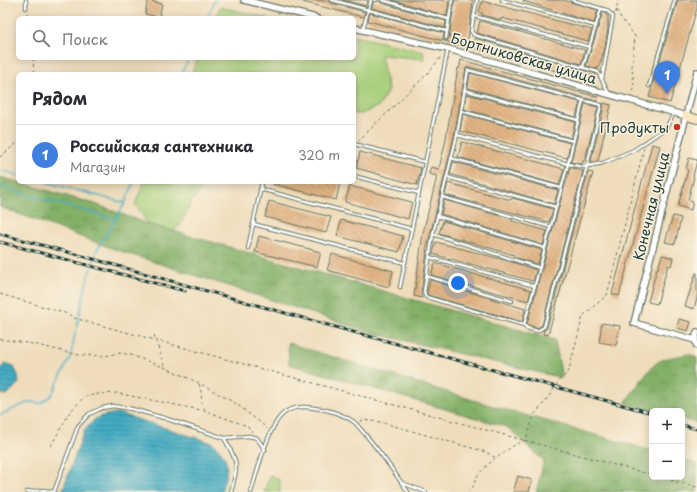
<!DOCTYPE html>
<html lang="ru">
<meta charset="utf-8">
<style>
body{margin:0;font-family:"Playpen Sans",sans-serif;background:#f7f7f7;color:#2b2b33}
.controls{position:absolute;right:12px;bottom:12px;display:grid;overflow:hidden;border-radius:6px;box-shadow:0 2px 10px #0003}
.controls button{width:36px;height:36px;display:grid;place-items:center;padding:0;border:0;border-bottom:1px solid #e1e1e2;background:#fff;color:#2b2b33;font:20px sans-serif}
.you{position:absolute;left:458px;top:283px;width:14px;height:14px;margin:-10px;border:3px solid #fff;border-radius:50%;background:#1a73e8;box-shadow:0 0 0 6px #1a73e833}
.badge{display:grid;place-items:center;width:26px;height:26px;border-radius:50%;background:#b45309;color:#fff;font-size:13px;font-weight:700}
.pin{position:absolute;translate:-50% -33px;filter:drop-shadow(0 1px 2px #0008)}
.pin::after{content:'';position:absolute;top:21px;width:14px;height:12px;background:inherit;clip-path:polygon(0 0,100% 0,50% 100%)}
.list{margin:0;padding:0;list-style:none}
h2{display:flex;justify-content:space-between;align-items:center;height:52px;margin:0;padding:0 16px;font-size:17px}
h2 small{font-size:13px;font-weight:400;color:#7c7c81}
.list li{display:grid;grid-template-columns:26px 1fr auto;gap:12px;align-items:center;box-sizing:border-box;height:60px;padding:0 16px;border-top:1px solid #e1e1e2}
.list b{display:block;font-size:15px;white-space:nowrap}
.list p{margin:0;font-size:13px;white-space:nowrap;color:#7c7c81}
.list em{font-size:13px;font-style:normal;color:#7c7c81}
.icon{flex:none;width:22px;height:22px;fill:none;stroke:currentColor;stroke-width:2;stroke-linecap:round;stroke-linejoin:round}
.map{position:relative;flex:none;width:697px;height:492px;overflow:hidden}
.search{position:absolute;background:#fff;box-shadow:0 2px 10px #0003;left:16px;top:16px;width:340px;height:44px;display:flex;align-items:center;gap:10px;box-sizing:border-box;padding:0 14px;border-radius:6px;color:#7c7c81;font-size:15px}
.panel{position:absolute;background:#fff;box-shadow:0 2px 10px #0003;left:16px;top:72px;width:340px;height:112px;border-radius:6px}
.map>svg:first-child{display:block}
.grass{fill:#a5cd78;stroke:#628556}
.forest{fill:url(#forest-crowns);stroke:#52764e}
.water{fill:url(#water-rules);stroke:#30747b}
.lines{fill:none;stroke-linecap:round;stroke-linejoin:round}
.stream{stroke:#42abc2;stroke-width:1.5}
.building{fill:url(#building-back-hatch)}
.lane-casing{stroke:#677563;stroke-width:4.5}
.street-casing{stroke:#677563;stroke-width:8}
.secondary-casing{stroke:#677563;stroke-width:10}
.path{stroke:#677563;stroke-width:1;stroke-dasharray:3 3;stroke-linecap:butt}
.lane{stroke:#fff;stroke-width:2.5}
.street{stroke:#fff;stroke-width:5.5}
.secondary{stroke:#f9e7c3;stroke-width:8}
.rail-casing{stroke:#1f3d34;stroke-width:3}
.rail{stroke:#fcf5e5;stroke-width:1.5;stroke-dasharray:4.5;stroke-linecap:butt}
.poi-dot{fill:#c8321e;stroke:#fcf5e5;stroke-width:1.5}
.labels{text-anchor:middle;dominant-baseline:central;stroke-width:3;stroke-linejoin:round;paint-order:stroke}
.street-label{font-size:14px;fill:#1f3d34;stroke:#fcf5e5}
.poi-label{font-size:14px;fill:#1f3d34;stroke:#fcf5e5;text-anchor:end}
</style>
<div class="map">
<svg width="697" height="492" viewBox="0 0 697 492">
<defs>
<pattern id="forest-crowns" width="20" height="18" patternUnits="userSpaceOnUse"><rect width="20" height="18" fill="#84b068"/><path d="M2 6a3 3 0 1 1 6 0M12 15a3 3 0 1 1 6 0" fill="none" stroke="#6b9056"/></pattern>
<pattern id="water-rules" width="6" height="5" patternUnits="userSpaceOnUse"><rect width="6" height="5" fill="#42abc2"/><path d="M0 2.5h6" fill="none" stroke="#378c9e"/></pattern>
<pattern id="building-back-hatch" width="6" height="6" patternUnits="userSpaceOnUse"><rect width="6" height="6" fill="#e3b585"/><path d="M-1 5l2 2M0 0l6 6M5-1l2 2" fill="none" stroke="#b7946e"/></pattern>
</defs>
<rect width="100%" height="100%" fill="#fcf5e5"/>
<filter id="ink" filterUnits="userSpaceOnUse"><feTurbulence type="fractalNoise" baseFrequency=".025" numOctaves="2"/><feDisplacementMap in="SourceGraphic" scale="8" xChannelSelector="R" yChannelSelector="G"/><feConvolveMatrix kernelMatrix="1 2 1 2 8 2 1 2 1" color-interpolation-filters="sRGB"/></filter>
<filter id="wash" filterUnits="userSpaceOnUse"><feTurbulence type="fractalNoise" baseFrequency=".012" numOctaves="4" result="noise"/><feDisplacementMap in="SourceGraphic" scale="16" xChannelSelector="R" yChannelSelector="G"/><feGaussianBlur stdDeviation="0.9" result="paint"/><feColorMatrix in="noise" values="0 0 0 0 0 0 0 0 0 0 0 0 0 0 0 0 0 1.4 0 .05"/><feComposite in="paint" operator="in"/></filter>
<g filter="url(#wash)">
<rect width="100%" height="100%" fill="#eedcba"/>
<!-- grass -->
<g class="grass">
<path d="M220,7L269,18H215Z"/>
<path d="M354,36L423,51L424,59L381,55L388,90L380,105L362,114H354V74H191L198,58H354Z"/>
<path d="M144,182H206L192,201L180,225L173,231L148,224L135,204Z"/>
<path d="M270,475L279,480L280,492H264Z"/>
</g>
<!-- forest -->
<g class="forest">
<path d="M0,177L95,204L148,224L173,231L555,340L562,378L373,333L114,249L0,207Z"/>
<path d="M288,343L486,404L652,451V477H682V459L697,464V492H536L544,461L507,427L289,364Z"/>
<path d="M689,354L697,358V423L682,419V411H654L625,403C633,392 648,369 658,362C667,357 679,356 689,354Z"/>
</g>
<!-- water -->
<g class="water">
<path d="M5,364L14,367L18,375L19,383L7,395L0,394V369Z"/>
<path d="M118,413L213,443C232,460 228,470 221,492H62L84,431L95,419L105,415Z"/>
</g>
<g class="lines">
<!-- stream -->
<g class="stream">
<path d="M207,18L215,0"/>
<path d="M181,74L189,58"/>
<path d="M0,170L18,175"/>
<path d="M46,182L125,203"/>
<path d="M0,187L114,219"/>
<path d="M0,415L29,402L41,403L51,396L70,358L87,280L97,250L125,203L134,182"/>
</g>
</g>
<g id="blocks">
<!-- building -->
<g class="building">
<path d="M148,0L162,4L159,17L145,14Z"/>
<path d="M303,0L326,1V0H329L331,3L365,12L363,17L303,2Z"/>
<path d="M342,0H366L368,1L366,6Z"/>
<path d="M378,0L381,3L446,21L445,28L372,8L374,1L378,2Z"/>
<path d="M392,0H445L449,1L447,16Z"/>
<path d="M455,0H473L467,47L462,46V45L448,42L368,21L370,13L444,33L443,39L447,41L449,38Z"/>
<path d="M523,0H563L598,10L594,23L523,1Z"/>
<path d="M678,0H697V8L670,103L649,97Z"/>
<path d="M482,1L592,30L588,41L502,18L501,20L482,15V13L479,12Z"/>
<path d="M603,12L608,16V29L605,48L598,69L586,66Z"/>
<path d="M480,21L585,50L581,64L477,33Z"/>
<path d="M475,38L596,74L594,82L473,47Z"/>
<path d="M461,60L598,97L597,101L469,67L466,68L454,137L426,252H427L421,292L422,298L414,296L423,233L437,176L429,174L431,167L439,169L445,144L458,68L459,69Z"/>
<path d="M470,73L580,102L576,117L468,88Z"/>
<path d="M467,94L575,122L571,138L464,109Z"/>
<path d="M603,103L611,105L598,161L593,162H591L604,106Z"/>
<path d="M585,104L598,107L585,160H584L582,164L571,162Z"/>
<path d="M463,114L570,143L567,158L460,131Z"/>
<path d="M462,142L564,169L559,185L458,157Z"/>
<path d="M652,144L660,146L619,296L612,294Z"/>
<path d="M360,152L421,168L417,185L356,168Z"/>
<path d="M689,158L697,160L693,177H694L688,200L693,202L691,210L678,206L688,170L686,169Z"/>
<path d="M453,162L558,190L554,204L450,174Z"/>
<path d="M570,167L583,171L542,325L537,328L527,324Z"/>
<path d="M588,172L593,173L548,335L543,334L544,330L547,328Z"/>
<path d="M273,182H335L340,183L336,200L273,184Z"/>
<path d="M448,183L511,200L512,198L553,209L549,222L445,195Z"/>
<path d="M350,186L412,202L408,219L345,202Z"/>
<path d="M444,200L512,219V221L547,231L543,245L441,214Z"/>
<path d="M269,201L331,217L326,233L265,217Z"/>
<path d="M673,216L681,218L675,244L665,242Z"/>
<path d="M341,220L403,236L399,252L337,236Z"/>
<path d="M443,221L542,250L538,264L514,257V255L439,233Z"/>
<path d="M259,236L321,252L317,267L255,252Z"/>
<path d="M436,242L512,262L536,270L533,281L433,254Z"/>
<path d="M332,254L393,271L389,287L327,270Z"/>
<path d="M662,255L673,258L671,266L668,265L657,304L648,302L657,268L658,269Z"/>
<path d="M435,263L531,290L528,301L431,275Z"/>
<path d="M696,273H697V298L694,309L685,306Z"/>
<path d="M430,280L525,309L522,322L428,295L427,292Z"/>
<path d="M679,319L691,322L688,331L677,328Z"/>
<path d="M602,323L620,326L616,345L599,342Z"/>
<path d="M518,476L532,480L529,492H513Z"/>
</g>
</g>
</g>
<g filter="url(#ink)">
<use href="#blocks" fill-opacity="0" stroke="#677563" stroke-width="1"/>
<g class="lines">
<!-- lane casing -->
<g class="lane-casing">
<g id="lane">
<path d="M332,0L446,31"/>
<path d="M382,0L448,19"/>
<path d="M477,0L471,31L474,35L598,72L608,92"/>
<path d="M502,0L596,26"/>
<path d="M572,0L606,10L613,16L602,79"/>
<path d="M26,8V0"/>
<path d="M474,16L590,47"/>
<path d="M363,29L371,0"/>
<path d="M446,38L452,0"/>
<path d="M583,67L601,9"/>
<path d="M649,86L675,0"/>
<path d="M464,90L578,120"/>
<path d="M461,111L573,141"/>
<path d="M457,135L568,164L583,167L603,163L634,150L666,128L674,113"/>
<path d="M354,144L425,162"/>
<path d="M451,158L561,188"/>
<path d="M354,176L419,193"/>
<path d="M447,177L556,207"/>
<path d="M260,189L412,229"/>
<path d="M442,197L551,227"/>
<path d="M437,216L545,248"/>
<path d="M253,224L405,263"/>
<path d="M433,234L540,268"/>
<path d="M248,248L262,182"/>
<path d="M429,257L535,286"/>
<path d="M426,276L512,301"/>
<path d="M400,287L448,49"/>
<path d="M524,325L527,328L537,331L544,327L587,166L601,105L468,70L457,135L433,234L424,292L426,297L524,325L568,164L583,100"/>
<path d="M224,438C238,462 239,465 231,492"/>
<path d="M402,483L426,492"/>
<path d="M27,492L44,490L54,492"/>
<path d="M54,492L78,426L89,414L102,408L113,406L132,409L164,418L224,438L249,436L257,438L265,450"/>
<path d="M251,492C257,473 268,426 283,414C292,406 303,406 314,408C327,409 343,414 354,422C358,425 361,430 364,433C380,451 394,472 408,492"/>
</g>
</g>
<!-- street casing -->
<g class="street-casing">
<g id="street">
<path d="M244,0L316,18"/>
<path d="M354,28L448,49L686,116"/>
<path d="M697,72L634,323L695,340L697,346"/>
<path d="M695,340L697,332"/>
</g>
</g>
<!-- secondary casing -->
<g class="secondary-casing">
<path id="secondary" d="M686,116L697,119"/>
</g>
<!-- path -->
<g class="path">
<path d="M617,10L621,18L635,36L632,67L634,89L632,94"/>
<path d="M27,13V18"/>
<path d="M616,13L618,0"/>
<path d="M33,58L34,74"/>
<path d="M358,141L428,73L441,57"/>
<path d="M0,157L18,142"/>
<path d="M0,294L68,314L74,318L652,475"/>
<path d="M154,335L165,368"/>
<path d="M0,339L33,344L79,355L105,356L120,353L131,355L166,368L199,383L235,403L261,423L267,429"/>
<path d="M199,384C203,393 199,402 206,411"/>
<path d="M361,422L362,420L380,422L486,452L496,458L516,444L526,440L534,415L548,398L560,379L568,373L583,316L607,295L644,148"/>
<path d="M51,446L69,413L84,397L98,394L116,393L206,411L247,426L252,432"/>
<path d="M659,477L697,487"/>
<path d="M468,492C476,487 473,482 478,475C483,469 489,464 495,458"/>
</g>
<!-- lane -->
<use href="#lane" class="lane"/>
<!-- street -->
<use href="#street" class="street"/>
<!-- secondary -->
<use href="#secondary" class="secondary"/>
<!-- rail casing -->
<g class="rail-casing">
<g id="rail">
<path d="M0,234L86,257L335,327L652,413"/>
<path d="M0,242L185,291"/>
<path d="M682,425L697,429"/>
</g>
</g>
<!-- rail -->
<use href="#rail" class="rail"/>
</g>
</g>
<!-- markers -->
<circle class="poi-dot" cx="677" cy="127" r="4"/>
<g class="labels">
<!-- street labels -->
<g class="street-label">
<text transform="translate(524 58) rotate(16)">Бортниковская улица</text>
<text transform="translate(651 206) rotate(-76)">Конечная улица</text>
</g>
<!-- poi labels -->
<g class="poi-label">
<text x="669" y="127">Продукты</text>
</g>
</g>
</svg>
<div class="controls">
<button>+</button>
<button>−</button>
</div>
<div class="you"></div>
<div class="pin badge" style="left:667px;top:94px;background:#3f7fe0">1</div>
<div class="search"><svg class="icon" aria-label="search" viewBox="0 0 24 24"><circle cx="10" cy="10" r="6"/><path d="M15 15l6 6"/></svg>Поиск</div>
<section class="panel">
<h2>Рядом<small></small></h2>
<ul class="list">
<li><span class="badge" style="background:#3f7fe0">1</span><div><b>Российская сантехника</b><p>Магазин</p></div><em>320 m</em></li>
</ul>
</section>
</div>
